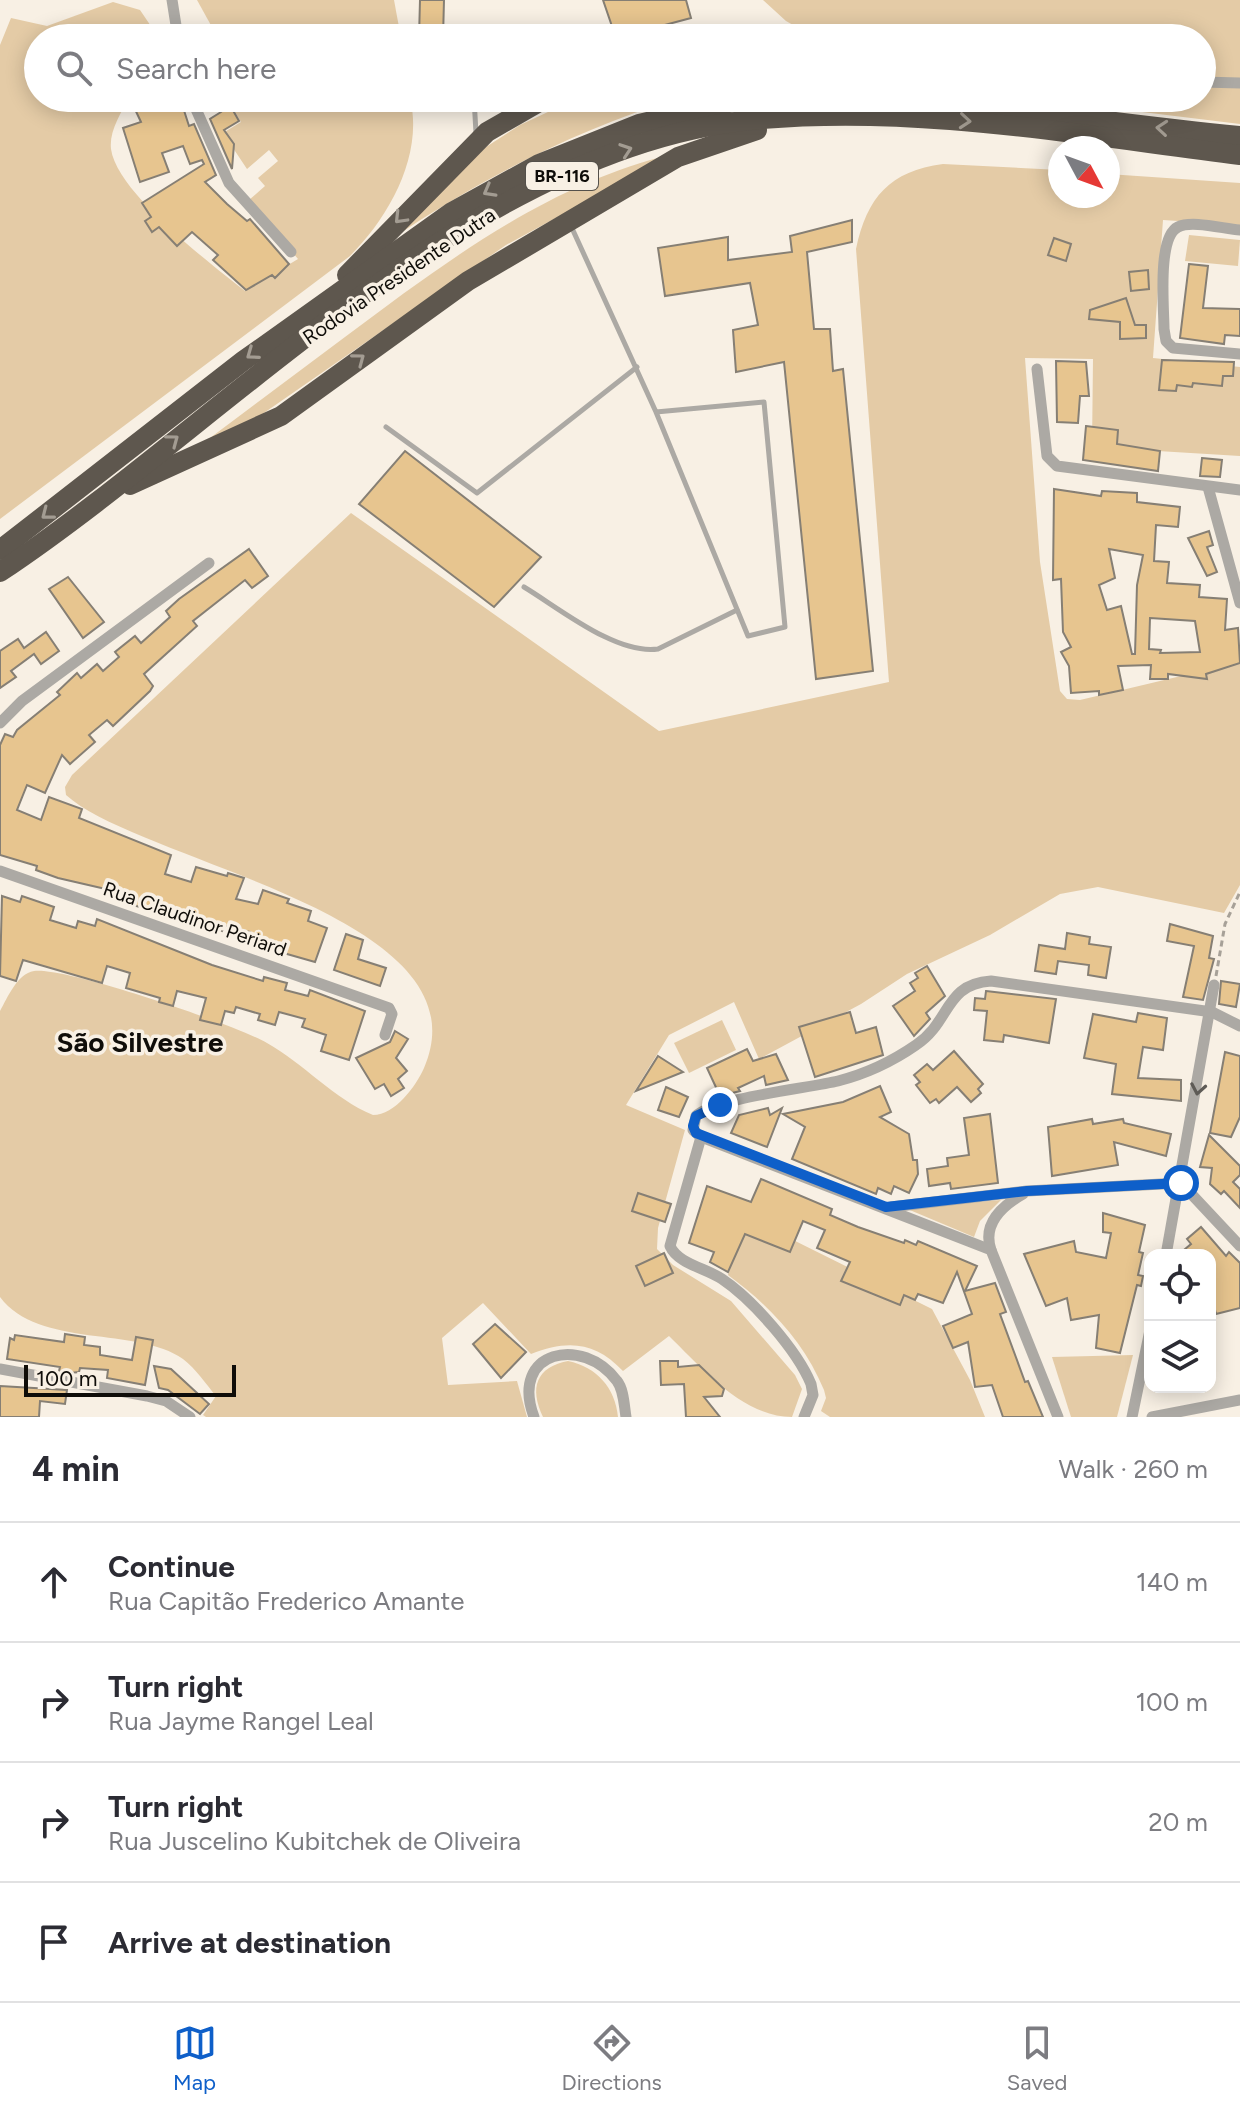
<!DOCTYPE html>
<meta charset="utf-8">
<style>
body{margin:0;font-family:Figtree,sans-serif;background:#f7f7f7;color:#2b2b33}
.controls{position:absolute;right:24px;bottom:24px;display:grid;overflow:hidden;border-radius:16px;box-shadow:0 4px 20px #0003}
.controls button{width:72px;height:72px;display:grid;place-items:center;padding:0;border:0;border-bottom:2px solid #e1e1e2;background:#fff;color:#2b2b33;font:40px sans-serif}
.compass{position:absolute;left:1048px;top:136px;width:72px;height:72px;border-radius:50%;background:#fff;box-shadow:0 4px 20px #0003;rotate:131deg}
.scale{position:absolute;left:24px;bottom:20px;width:212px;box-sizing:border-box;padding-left:8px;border:4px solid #0f0d09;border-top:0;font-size:22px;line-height:28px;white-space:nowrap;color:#0f0d09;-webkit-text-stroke:6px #f8f0e4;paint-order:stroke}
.stop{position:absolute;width:24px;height:24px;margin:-18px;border:6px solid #0e5fc9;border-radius:50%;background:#fff}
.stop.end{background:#0e5fc9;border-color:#fff;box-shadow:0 2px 8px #0008}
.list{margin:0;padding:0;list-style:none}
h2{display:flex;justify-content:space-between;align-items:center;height:104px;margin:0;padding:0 32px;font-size:34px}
h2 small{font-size:26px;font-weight:400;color:#7c7c81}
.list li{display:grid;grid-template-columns:52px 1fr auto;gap:24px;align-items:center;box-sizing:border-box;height:120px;padding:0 32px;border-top:2px solid #e1e1e2}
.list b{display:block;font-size:30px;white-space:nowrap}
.list p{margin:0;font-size:26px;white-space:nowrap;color:#7c7c81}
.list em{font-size:26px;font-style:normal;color:#7c7c81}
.icon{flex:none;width:44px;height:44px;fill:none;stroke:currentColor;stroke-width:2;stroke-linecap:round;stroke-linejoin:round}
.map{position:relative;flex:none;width:1240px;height:1417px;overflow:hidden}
.search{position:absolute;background:#fff;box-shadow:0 4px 20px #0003;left:24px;right:24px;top:24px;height:88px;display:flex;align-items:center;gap:20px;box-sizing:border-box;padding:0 28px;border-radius:44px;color:#7c7c81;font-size:30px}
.sheet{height:584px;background:#fff}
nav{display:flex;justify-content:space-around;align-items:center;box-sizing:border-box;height:112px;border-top:2px solid #e1e1e2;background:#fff;font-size:22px;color:#7c7c81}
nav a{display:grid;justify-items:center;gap:4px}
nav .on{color:#0e5fc9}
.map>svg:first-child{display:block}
.green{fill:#e4cba6}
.building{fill:#e7c58f;stroke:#867f74;stroke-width:2;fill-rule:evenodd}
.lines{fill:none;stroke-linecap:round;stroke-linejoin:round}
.path{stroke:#a7a198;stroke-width:3;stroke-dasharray:6 4;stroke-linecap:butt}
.service{stroke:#aca9a4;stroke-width:5}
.minor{stroke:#aca9a4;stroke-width:11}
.motorway{stroke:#5e574e;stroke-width:20}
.oneway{stroke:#a39c92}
.oneway2{stroke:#5e5b56}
.route{stroke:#0e5fc9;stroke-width:10}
.labels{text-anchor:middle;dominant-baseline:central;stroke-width:7;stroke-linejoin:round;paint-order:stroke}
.shield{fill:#f8f0e4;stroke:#55514b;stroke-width:2}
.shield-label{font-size:18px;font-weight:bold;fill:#0f0d09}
.street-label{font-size:20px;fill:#0f0d09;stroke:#f8f0e4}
.district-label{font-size:28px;font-weight:bold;fill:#0f0d09;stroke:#f8f0e4}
</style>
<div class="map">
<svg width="1240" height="1417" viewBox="0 0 1240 1417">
<rect width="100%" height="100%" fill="#f8f0e4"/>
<!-- green -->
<g class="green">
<path d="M197,0H394L401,38H218Z"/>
<path d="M763,0H1240V124L1028,98H1202V38H816L786,21Z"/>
<path d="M113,2L140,10L159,38H38V98H129C121,113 109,131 111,149C117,193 211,264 245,291L298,259L249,200L265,186L258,178L278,161L269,150L247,169L223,133L241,122L230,104L241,98H410C424,155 389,217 350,256L0,519V45L11,18L47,26Z"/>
<path d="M578,98H680C574,130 481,179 390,240L486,147L520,125Z"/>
<path d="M673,154L506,245L261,415L202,444C251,407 300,371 349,334C448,260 551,183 673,154Z"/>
<path d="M943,164L1060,170V196H1108V174L1240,183V225L1163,220L1153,358L1240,367V456L1092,447L1093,359L1025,358L1040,562L1060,691L1067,699L1080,700L1240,662V885L1224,913L1098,887L1060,894L990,935L907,974L861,1004L759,1059L734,1002L669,1035L626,1105L685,1130L658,1228L657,1249L673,1265L731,1301L795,1375L802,1389L792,1417C743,1417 702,1368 669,1336L623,1371C596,1342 568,1339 531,1354L483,1303L442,1338L448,1385L517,1381L527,1417H206L203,1415L216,1396C206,1384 196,1369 183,1359C137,1326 39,1349 0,1297V1011C8,997 17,974 34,971C64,966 236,1025 267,1043C303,1063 334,1099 373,1115C395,1115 416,1086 424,1068C490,915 141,863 66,795L65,787L72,775L351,513L659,731L889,682L856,249C867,197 890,171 943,164Z"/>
<path d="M1189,235L1240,240L1238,266L1185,261Z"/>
<path d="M722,1020L736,1050L689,1073L674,1043Z"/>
<path d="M1001,1200L980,1221L974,1237L905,1208Z"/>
<path d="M747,1217L932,1309L970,1380L985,1417H830L821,1411L826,1398L824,1390C804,1342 770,1306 728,1275Z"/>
<path d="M1133,1355L1117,1417H1071L1052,1357Z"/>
<path d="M568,1361C597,1367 615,1388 618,1417H543C529,1388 536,1367 568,1361Z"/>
</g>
<!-- building -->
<g class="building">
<path d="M420,0H444L443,38H419Z"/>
<path d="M603,0H686L691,18L616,38Z"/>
<path d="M143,98H180L189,126L194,124L216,175L205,182L227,204L247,221L250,219L289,264L275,278L272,275L246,290L213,260L218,255L192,232L177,246L159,227L152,232L145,221L151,217L142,203L204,164L202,160L190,164L183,146L162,153L169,172L140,182L123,128L141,122L132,103Z"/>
<path d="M213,98H226L239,121L224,130L234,144L232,169L210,119L221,112Z"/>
<path d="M852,220V242L807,252L814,329H830L833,371L843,369L873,671L816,679L784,362L736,372L733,330L758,325L750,283L665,296L658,248L728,237V260L792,252L790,236Z"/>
<path d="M1054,238L1071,244L1066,261L1048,255Z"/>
<path d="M1189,264L1208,266L1203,308L1240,309V336L1225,335L1224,344L1180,338Z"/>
<path d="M1148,270L1149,289L1131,291L1129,272Z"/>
<path d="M1126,298L1135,325H1146V338L1120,339V322L1089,319L1090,310Z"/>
<path d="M1162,360L1234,362L1233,376H1223L1222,386L1193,383L1192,387L1177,385L1176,391L1159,390Z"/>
<path d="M1056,361L1086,362L1089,396H1080L1078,423L1057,422Z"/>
<path d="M1086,426L1118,430L1117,444L1160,451L1158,471L1083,460Z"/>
<path d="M405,451L541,557L494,607L359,504Z"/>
<path d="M1202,458L1222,460L1220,477L1200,476Z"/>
<path d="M1054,489L1101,496L1102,491L1137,493V502L1180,507L1178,527L1156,525L1154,561L1169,562L1167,583L1200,585L1199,597L1227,599L1225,630L1238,628L1240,663L1206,674L1207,679L1168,674V679H1150L1151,665L1118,666L1123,690L1099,695V691L1071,693L1069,666L1061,652L1071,647L1063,632L1061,579L1053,580ZM1109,549L1143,555L1137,585L1135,654H1132L1121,606L1107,610L1099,585L1115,578ZM1150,618L1195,621L1200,652L1160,653L1161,650L1149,649Z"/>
<path d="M1209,531L1213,545L1207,547L1217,572L1207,576L1188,538Z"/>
<path d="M249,549L268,576L252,588L245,580L193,621L197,626L144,674L153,686L150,691L113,726L107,720L89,735L95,742L70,764L62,755L45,793L27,785L17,810L41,820L49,797L82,809L79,818L171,855L165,874L191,882L196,867L227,876L228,873L244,878L236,899L258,904L263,890L289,899L287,903L311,911L308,921L327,928L315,962L273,950L248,938L250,932L224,926L222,931L156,907L154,911L133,905L136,896L58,878L36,870L37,866L0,855V745L5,734L13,737L17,730L60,695L57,692L77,673L81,678L97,664L103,671L119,657L115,652L135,636L141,643L170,617L166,611L179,599Z"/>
<path d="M68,577L104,622L83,638L49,589Z"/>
<path d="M46,632L59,651L41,664L34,654L11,671L16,677L0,688V651L18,639L24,648Z"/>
<path d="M2,896L20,902L22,896L54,907L50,920L76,928L78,921L95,926L97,919L212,965L263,981L264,977L287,983L285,990L308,996L310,990L365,1011L349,1060L321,1051L326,1035L302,1027L305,1019L279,1012L275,1025L258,1020L260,1014L236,1007L234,1013L225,1011L221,1025L200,1020L206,998L177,991L173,1006L159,1002L160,998L126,988L130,973L107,966L102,983L23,960L16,981L0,976Z"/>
<path d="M1170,924L1213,936L1209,958L1214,959L1203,1000L1183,997L1194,946L1167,941Z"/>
<path d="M1067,933L1090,937L1089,944L1111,947L1106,978L1088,975L1089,965L1058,961L1056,974L1035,971L1039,945L1065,949Z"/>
<path d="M346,934L363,940L358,959L386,968L380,986L334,970Z"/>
<path d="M927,966L945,996L926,1013L930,1019L914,1036L893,1006L915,991L910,983L918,978L915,973Z"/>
<path d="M1221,981L1240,984L1236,1007L1219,1004Z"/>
<path d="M986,991L1056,999L1049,1043L1004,1035L1003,1042L984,1040L987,1011L974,1010L975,998L985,999Z"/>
<path d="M850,1012L856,1033L876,1027L883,1055L815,1077L799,1027Z"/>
<path d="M1138,1013L1167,1018L1163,1050L1143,1047L1138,1078L1181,1080V1101L1112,1094L1116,1064L1084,1058L1093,1014L1136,1022Z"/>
<path d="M395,1031L408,1039L396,1058L407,1071L398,1079L404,1088L391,1096L384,1084L375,1089L356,1058L390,1042Z"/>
<path d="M747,1049L753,1061L776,1054L788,1080L766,1085L764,1076L738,1088L740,1091L720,1096L707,1068Z"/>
<path d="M954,1051L983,1084L978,1089L981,1093L971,1102L957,1087L939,1103L936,1099L930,1103L916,1085L920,1082L914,1075L927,1064L933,1070Z"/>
<path d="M1225,1052L1240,1056V1117L1231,1137L1210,1133Z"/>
<path d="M658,1056L683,1072L636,1091Z"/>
<path d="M880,1086L891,1112L880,1117L909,1134L913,1160H917L918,1174L909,1193L894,1186L891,1194L878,1188L876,1194L792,1159L805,1127L783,1114L843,1102Z"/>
<path d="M666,1087L688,1097L679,1117L658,1110Z"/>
<path d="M768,1108L770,1115L782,1108L767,1147L731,1133L739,1115Z"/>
<path d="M990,1114L998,1183L951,1189L950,1183L929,1186L927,1169L948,1166L947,1158L969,1155L964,1118Z"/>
<path d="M1092,1119L1093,1124L1123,1119L1124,1123L1171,1134L1166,1156L1114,1142L1118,1165L1052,1176L1048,1127Z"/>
<path d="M1209,1135L1240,1166V1175L1233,1182L1240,1189V1208L1224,1191L1221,1194L1210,1184L1212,1168L1200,1167Z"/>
<path d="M761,1179L832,1209L830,1215L858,1227L904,1243L905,1240L916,1245L918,1241L977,1266L965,1291L995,1283L1006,1312L1000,1314L1025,1382L1028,1381L1043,1417H1003L992,1385L975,1387L968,1342L953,1348L943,1326L972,1314L957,1272L943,1303L918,1294L915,1300L904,1295L900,1305L841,1281L850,1262L817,1248L825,1230L803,1221L790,1252L745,1234L728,1272L710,1262L714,1252L689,1243L707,1186L751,1202Z"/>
<path d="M638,1193L671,1204L665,1222L632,1211Z"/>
<path d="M1103,1213L1145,1225L1139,1252L1143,1253L1138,1275L1143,1276L1141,1286L1137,1285L1120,1353L1096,1348L1099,1315L1071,1320L1067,1298L1046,1306L1024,1254L1074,1241L1076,1252L1106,1258L1111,1233L1103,1232Z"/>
<path d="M1201,1227L1226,1256L1229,1252L1240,1263V1308L1216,1314L1210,1289V1255H1178L1191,1244L1187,1239Z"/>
<path d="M664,1253L673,1273L645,1286L636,1266Z"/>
<path d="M495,1324L526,1352L501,1378L473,1344Z"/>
<path d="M65,1334L85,1337L84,1345L100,1347V1355L132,1360L136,1337L153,1340L145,1385L107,1378L108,1370L80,1368L79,1372L70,1373L59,1371L60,1367L7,1359L10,1338L14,1340L15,1335L64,1342Z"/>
<path d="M660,1361H678V1367L699,1365L724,1389L722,1396L704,1397L720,1417H686L684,1384L661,1385Z"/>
<path d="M154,1366L171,1369L209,1404L200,1414L168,1390L159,1388Z"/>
<path d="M0,1386L67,1390L65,1404L40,1401L39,1417H0Z"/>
</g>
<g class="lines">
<!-- path -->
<path class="path" d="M1216,976L1225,924L1240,892"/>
<!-- service -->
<g class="service">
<path d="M474,98L476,133"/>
<path d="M571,226L656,412L748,636L785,627L764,402L656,412"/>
<path d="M386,427L477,493L637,367"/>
<path d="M524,587C559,608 616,655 658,649L737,610"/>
</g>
<!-- minor -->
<g class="minor">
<path d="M172,0L178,38"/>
<path d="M1202,82L1240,83"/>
<path d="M191,98L229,183L291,252"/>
<path d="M1083,116L1091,98"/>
<path d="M1240,230C1224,229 1192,220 1178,227C1157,237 1164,308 1164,329L1166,341L1173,348L1240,354"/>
<path d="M1037,369L1047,456L1057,466L1240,490"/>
<path d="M1208,487L1240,603"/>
<path d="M0,723L22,701L209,563"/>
<path d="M0,871L389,1008L392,1014L385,1035"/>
<path d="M701,1137L670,1246C678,1264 706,1268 722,1279C752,1299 797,1350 811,1384L813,1395L804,1417"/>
<path d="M891,1207L1027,1191L1181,1183L1240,1246"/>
<path d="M991,1250C982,1224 1002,1206 1023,1194"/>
<path d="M1166,1255L1214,985"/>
<path d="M0,1369L147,1396L166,1401L190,1417"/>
<path d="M534,1417C509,1350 583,1335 617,1381C624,1390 624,1405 626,1417"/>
<path d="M1058,1417L991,1250L701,1137L693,1130L696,1116C714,1098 809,1088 838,1081C865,1074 893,1061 916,1045C951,1022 944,984 991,981L1212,1012L1240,1026"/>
<path d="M1132,1417L1150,1330"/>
<path d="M1152,1417L1240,1400"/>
</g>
<!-- motorway -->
<g class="motorway">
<path d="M744,38L771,34L796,38"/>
<path d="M891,98C1008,106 1123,125 1240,136"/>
<path d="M347,275L487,132L546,98"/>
<path d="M130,485L281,416L468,281L678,157L757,130"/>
<path d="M0,550L243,361L452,212L539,164L639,124L746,99L774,98"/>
<path d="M0,572C224,423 472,148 751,120C914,104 1078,135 1240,155"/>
</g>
</g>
<!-- one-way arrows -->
<defs><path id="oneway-chevron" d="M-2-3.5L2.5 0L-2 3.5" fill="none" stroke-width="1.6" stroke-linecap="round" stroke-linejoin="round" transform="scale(2)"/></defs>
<g class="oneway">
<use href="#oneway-chevron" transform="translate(965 121) rotate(5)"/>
<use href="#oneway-chevron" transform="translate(1162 128) rotate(-175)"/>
<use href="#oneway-chevron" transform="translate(626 150) rotate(-19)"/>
<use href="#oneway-chevron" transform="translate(489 191) rotate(151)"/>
<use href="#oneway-chevron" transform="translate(400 218) rotate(134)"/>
<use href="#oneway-chevron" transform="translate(252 354) rotate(144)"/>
<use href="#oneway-chevron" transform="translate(359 359) rotate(-37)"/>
<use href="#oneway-chevron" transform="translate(173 440) rotate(-37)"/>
<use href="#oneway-chevron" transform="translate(47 514) rotate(142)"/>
</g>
<use class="oneway2" href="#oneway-chevron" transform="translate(1198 1089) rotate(100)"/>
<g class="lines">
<!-- route -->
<path class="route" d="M720,1105L696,1116L693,1126L696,1133L886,1207L1027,1191L1181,1183"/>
</g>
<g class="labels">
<!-- shield labels -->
<rect class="shield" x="526" y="162" width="72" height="28" rx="6"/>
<g class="shield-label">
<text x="562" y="176">BR-116</text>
</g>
<!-- street labels -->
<g class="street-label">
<text transform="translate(399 276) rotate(-34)">Rodovia Presidente Dutra</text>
<text transform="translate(195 919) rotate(19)">Rua Claudinor Periard</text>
</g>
<!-- district labels -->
<g class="district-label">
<text x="140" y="1042">São Silvestre</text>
</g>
</g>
</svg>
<div class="controls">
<button><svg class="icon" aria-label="locate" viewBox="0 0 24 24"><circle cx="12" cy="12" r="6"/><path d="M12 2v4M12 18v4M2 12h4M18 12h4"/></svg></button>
<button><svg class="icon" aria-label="layers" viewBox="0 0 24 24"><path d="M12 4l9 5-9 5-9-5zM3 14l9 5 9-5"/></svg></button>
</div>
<svg class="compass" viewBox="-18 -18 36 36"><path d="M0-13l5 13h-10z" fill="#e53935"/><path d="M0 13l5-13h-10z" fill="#7c7c81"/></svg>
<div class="scale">100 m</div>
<div class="stop" style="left:1181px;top:1183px"></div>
<div class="stop end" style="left:720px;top:1105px"></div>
<div class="search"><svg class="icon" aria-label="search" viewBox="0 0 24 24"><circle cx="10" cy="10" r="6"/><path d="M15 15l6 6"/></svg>Search here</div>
</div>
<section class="sheet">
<h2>4 min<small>Walk · 260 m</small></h2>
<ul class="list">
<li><svg class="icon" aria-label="ahead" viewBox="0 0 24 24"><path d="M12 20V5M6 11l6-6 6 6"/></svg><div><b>Continue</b><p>Rua Capitão Frederico Amante</p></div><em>140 m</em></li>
<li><svg class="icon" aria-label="right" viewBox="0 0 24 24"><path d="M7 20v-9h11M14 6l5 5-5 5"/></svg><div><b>Turn right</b><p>Rua Jayme Rangel Leal</p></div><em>100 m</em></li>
<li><svg class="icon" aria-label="right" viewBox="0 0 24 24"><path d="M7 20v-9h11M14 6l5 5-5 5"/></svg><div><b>Turn right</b><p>Rua Juscelino Kubitchek de Oliveira</p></div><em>20 m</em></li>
<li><svg class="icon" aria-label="arrive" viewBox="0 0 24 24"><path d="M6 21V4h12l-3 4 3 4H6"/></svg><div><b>Arrive at destination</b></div></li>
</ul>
</section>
<nav>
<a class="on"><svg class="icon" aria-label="map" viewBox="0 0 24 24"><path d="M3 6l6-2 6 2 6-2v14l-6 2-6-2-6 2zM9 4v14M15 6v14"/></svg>Map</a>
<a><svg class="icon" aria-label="directions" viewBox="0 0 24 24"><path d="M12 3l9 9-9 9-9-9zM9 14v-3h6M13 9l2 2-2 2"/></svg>Directions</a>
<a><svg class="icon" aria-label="saved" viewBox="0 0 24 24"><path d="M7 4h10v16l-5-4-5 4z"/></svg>Saved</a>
</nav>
